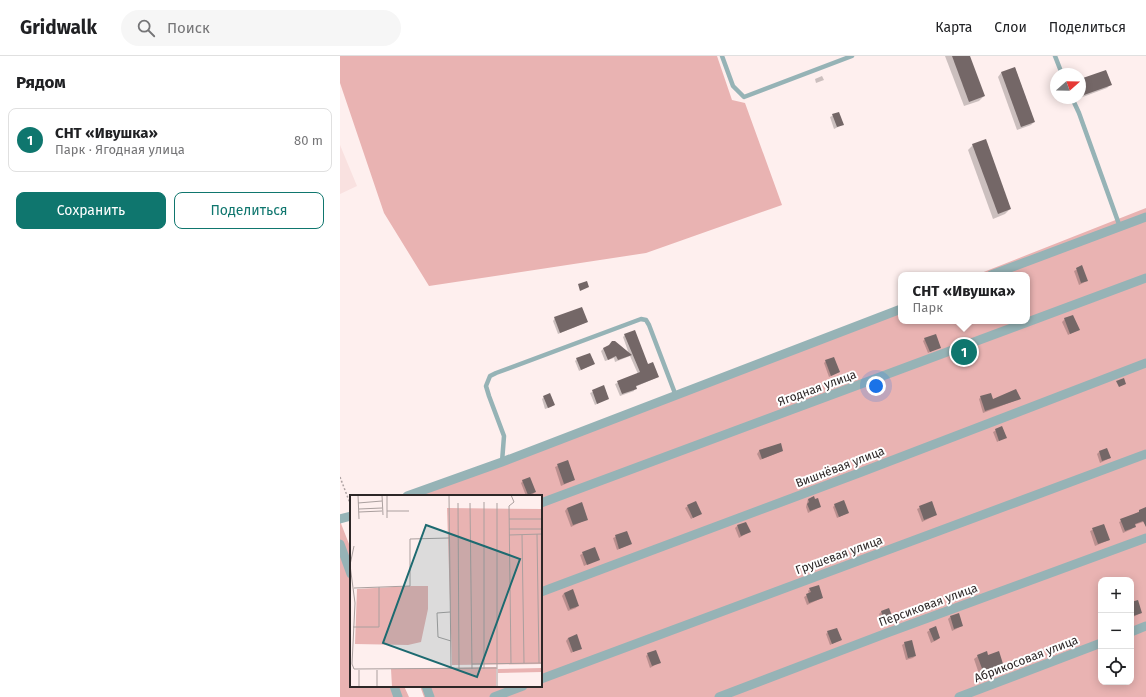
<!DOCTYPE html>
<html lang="ru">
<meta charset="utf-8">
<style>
body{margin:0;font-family:"Fira Sans",sans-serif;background:#f6f6f6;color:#202124}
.controls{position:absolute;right:12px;bottom:12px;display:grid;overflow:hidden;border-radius:8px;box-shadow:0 2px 10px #0003}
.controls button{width:36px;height:36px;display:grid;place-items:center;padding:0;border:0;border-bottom:1px solid #e0e0e0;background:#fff;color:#202124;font:20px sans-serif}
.compass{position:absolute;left:710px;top:12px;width:36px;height:36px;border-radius:50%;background:#fff;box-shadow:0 2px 10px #0003;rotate:70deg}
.you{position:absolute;left:536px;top:330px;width:14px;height:14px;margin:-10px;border:3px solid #fff;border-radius:50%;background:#1a73e8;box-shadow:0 0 0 6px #1a73e833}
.badge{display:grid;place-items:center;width:26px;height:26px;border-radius:50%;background:#0f766e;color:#fff;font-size:13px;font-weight:700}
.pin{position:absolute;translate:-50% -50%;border:2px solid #fff;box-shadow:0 1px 4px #0006}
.popup{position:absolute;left:558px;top:216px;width:132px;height:52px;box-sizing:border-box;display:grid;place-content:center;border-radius:8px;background:#fff;filter:drop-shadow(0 1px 3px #0005);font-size:13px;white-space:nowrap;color:#757577}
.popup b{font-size:15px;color:#202124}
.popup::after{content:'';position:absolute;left:50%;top:100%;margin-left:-8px;border:8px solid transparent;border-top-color:#fff}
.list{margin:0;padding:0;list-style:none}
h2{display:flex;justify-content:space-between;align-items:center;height:52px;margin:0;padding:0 16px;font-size:17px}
h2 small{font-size:13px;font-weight:400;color:#757577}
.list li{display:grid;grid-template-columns:26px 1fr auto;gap:12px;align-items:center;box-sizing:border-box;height:64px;margin:0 8px 8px;padding:0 8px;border:1px solid #e0e0e0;border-radius:8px}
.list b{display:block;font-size:15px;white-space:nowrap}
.list p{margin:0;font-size:13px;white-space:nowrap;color:#757577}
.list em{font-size:13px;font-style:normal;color:#757577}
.actions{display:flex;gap:8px;padding:12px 16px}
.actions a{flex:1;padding:9px 0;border:1px solid #0f766e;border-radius:8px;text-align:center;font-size:14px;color:#0f766e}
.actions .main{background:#0f766e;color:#fff}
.icon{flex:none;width:22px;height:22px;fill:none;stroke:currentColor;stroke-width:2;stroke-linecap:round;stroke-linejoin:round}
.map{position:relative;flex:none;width:806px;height:641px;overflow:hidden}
header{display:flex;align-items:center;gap:24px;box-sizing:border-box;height:56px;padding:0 20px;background:#fff;border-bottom:1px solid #e0e0e0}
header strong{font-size:19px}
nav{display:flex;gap:22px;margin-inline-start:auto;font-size:14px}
.search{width:280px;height:36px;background:#f6f6f6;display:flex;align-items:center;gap:10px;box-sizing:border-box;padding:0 14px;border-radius:22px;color:#757577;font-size:15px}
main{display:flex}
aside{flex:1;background:#fff}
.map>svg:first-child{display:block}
.built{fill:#f9e1e0}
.green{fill:#e9b3b2;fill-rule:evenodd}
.shadow{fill:#0003}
.building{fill:#746767}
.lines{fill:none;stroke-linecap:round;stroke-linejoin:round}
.path{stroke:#ada1a1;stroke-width:1.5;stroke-dasharray:2 2;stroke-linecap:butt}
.service{stroke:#96b3b6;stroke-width:4.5}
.minor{stroke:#96b3b6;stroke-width:9}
.labels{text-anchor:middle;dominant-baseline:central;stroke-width:4;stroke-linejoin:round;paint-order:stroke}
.street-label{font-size:12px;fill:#2d2727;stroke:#fff}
.inset-road{fill:none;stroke:#aa9f9e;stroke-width:1}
.view{fill:#1d6a70;fill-opacity:0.15;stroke:#1d6a70;stroke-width:2}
.inset-edge{fill:none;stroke:#2d2727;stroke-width:2}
</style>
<header>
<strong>Gridwalk</strong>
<div class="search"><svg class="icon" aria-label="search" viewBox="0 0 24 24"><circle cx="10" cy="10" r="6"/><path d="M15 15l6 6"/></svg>Поиск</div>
<nav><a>Карта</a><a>Слои</a><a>Поделиться</a></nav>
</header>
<main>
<aside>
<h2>Рядом<small></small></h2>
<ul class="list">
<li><span class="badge">1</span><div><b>СНТ «Ивушка»</b><p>Парк · Ягодная улица</p></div><em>80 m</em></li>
</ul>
<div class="actions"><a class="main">Сохранить</a><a>Поделиться</a></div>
</aside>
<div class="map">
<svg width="806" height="641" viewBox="0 0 806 641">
<rect width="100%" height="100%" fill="#feefee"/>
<!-- built -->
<path class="built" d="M0,89L17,130L0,138Z"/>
<!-- green -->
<g class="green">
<path d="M0,0H377L392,44L405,47L442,149L306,197L89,230L44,157L0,27Z"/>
<path d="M806,152V641H84L80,630H201V440H76L561,249V265H687V219H636ZM761,524H791V626H761Z"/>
<path d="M0,465L11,493V630H64L69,641H0Z"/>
</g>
<!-- shadow -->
<g class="shadow">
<path d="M605,0H629L644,40L639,45L624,50Z"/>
<path d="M675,12L694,66L691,69L677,74L658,21L661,17Z"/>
<path d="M766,15L771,28L767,32L740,42V24Z"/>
<path d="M482,20L484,24L476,27L475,23Z"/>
<path d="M498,57L502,69L494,73L490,61Z"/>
<path d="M633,89L670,153L665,158L653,163L628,94Z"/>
<path d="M742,211L747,225L739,229L734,215Z"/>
<path d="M215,262L247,266L218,278L213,265Z"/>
<path d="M725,263L738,274L728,279L722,266Z"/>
<path d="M285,279L318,321L295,331L294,335L280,340L275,328L298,318L290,300L275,306L274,302L265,305L261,295L264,292L289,298L283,281Z"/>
<path d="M585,283L600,291L588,297L583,285Z"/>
<path d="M237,303L254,308L239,315L235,305Z"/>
<path d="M486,305L499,316L489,321L484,307Z"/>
<path d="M264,331L268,342L255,349L250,337Z"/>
<path d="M204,341L214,349L211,351L205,353L202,343Z"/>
<path d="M641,341L652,344L679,343L643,357L639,343Z"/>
<path d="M662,371L666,381L657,386L653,376Z"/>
<path d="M419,395H442L420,404L417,398Z"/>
<path d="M759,396L770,402L760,407L757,398Z"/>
<path d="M228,405L234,424L221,430L215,411Z"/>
<path d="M183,425L195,436L193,438L186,440L181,427Z"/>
<path d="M468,443L480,451L468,457L466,451Z"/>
<path d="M592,446L596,459L582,466L577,453Z"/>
<path d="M495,449L508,457L497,462L493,451Z"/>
<path d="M348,450L360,458L351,463L345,452Z"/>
<path d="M227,452L247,463L231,471L225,455Z"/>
<path d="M806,452V465L794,469L792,473L783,477L779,466Z"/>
<path d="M764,469L769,484L755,490L750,475Z"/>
<path d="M397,470L409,476L399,482L395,472Z"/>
<path d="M287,476L291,488L277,494L273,482Z"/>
<path d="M254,492L258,503L244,510L240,499Z"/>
<path d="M470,533L482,542L467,549L464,541L469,538L468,535Z"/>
<path d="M224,537L238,549L236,552L228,555L222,540Z"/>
<path d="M797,545L801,557L791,562V547Z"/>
<path d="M542,555L553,565L550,567L544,570L539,558Z"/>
<path d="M610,561L622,570L612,575L608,563Z"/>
<path d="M590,574L599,582L597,584L591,587L587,576Z"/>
<path d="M488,576L500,584L490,589L486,578Z"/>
<path d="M228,582L241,592L231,597L226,585Z"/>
<path d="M565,587L575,600L573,602L566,604L562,589Z"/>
<path d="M308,598L320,606L310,612L306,600Z"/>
<path d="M638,600H647L663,611L660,615L640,621L634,603Z"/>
</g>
<!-- building -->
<g class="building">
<path d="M612,0H630L645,40L629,46Z"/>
<path d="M675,11L695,66L681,71L661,16Z"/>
<path d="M766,14L772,29L744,39L740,23Z"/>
<path d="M499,56L504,69L497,71L492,58Z"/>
<path d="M646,83L671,153L658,158L632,88Z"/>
<path d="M742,209L748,225L741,227L736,212Z"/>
<path d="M247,225L249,231L240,235L238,228Z"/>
<path d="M242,251L248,266L220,277L214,261Z"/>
<path d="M733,259L740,274L730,278L724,262Z"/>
<path d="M295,274L308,308L313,306L319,321L296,330L297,333L282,338L277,325L300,316L284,278Z"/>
<path d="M596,278L601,292L590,296L584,282Z"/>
<path d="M272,285H275L292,299L278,304L276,300L268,304L263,292L269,289Z"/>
<path d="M250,297L255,308L241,314L236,302Z"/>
<path d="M494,301L500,316L491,320L485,304Z"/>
<path d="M784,322L786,328L779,331L776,325Z"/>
<path d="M264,329L269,343L257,348L252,334Z"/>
<path d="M676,333L681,343L645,355L640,340L651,337L653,343Z"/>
<path d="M210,337L215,349L208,352L203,340Z"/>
<path d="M662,370L667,382L659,385L655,373Z"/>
<path d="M441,387L443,395L422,403L419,394Z"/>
<path d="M767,392L771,402L762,405L759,395Z"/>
<path d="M228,404L235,424L224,428L217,408Z"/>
<path d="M190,421L196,436L188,439L182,424Z"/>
<path d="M474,440L475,443L478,442L481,451L470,455L467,448L469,446L468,443Z"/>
<path d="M504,444L509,457L499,461L494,448Z"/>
<path d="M356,445L362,458L353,462L347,449Z"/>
<path d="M592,445L597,459L584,464L579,450Z"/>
<path d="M242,446L248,464L233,469L227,452Z"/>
<path d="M806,451V471L803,465L795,468L796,471L785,475L780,463L799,456V454Z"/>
<path d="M406,466L411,476L401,480L397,469Z"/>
<path d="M764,468L770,484L758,488L752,472Z"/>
<path d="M287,475L292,488L279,493L275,479Z"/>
<path d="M255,491L260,504L247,509L242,496Z"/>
<path d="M479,529L483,542L469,547L466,538L471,536L469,532Z"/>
<path d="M233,533L239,550L230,553L224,537Z"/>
<path d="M798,544L802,557L793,560L791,546Z"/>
<path d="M549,552L554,565L546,568L541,555Z"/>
<path d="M619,557L623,570L614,573L610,560Z"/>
<path d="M596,570L600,582L594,585L589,573Z"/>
<path d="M497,572L502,584L492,588L487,575Z"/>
<path d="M237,578L242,593L233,596L228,582Z"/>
<path d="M572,584L576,600L568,602L564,586Z"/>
<path d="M316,594L321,607L312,610L307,597Z"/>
<path d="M647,595L648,599L659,595L664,611L644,618L637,599Z"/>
</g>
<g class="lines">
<!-- path -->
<path class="path" d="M0,421L11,450"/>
<!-- service -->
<g class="service">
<path d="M382,0L393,30L404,41L512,0"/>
<path d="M715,0L722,18"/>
<path d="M732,42L739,57L780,171"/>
<path d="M162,406L164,380L149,340L146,330L150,320L156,317L301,263L306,264L309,269L336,340"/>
</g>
<!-- minor -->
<g class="minor">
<path d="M651,219L806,161"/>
<path d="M67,440L162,406L561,253"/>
<path d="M201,447L806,222"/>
<path d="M0,463L11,460"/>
<path d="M0,488L11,518"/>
<path d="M201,536L519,417L806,307"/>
<path d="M791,576L806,570"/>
<path d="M201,623L806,398"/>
<path d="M54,630L58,641"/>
<path d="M86,630L90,641"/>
<path d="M154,641L183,630"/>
<path d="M379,641L547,577L806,482"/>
<path d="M619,641L761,587"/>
</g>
</g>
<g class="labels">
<!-- street labels -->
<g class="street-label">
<text transform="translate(477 332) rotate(-20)">Ягодная улица</text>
<text transform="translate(500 411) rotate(-21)">Вишнёвая улица</text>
<text transform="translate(499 499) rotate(-20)">Грушевая улица</text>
<text transform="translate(588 549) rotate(-20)">Персиковая улица</text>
<text transform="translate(686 603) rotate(-21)">Абрикосовая улица</text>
</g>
</g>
<!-- overview -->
<g transform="translate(10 439)">
<rect width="192" height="192" fill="#feefee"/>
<path d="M97,13L192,14V169L102,170ZM61,91H78V114L71,147L58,150L5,149L7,94ZM146,172V192H42L41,174ZM192,173V177L148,178V174Z" fill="#e9b3b2"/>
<path class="inset-road" d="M8,0L9,24M32,0L33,20M37,0V23M99,0L101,174M134,7V174M8,8L32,6M108,8L109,174M120,8L122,174M147,8V192M9,14L32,13M37,16H59M9,17L32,16M159,24H192M159,34H192M187,39L189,168M159,40L192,39M172,40L174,168M0,70L5,108L2,169L4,174L147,173M0,70L4,51M4,93L60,91V44L99,43M100,117L87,118L88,142L101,146M3,132H29V92M122,169L192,168M161,169L159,11L164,7L161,0M9,192V175M27,192V175"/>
<path class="view" d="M76,30L170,64L127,182L33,148Z"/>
<rect width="192" height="192" class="inset-edge"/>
</g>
</svg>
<div class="controls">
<button>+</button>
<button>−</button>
<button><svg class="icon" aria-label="locate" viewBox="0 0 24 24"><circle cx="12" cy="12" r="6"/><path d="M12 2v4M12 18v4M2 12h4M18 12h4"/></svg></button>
</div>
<svg class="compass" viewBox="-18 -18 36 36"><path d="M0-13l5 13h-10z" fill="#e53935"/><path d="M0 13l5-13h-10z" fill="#757577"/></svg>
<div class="you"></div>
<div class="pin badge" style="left:624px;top:296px">1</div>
<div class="popup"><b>СНТ «Ивушка»</b>Парк</div>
</div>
</main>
